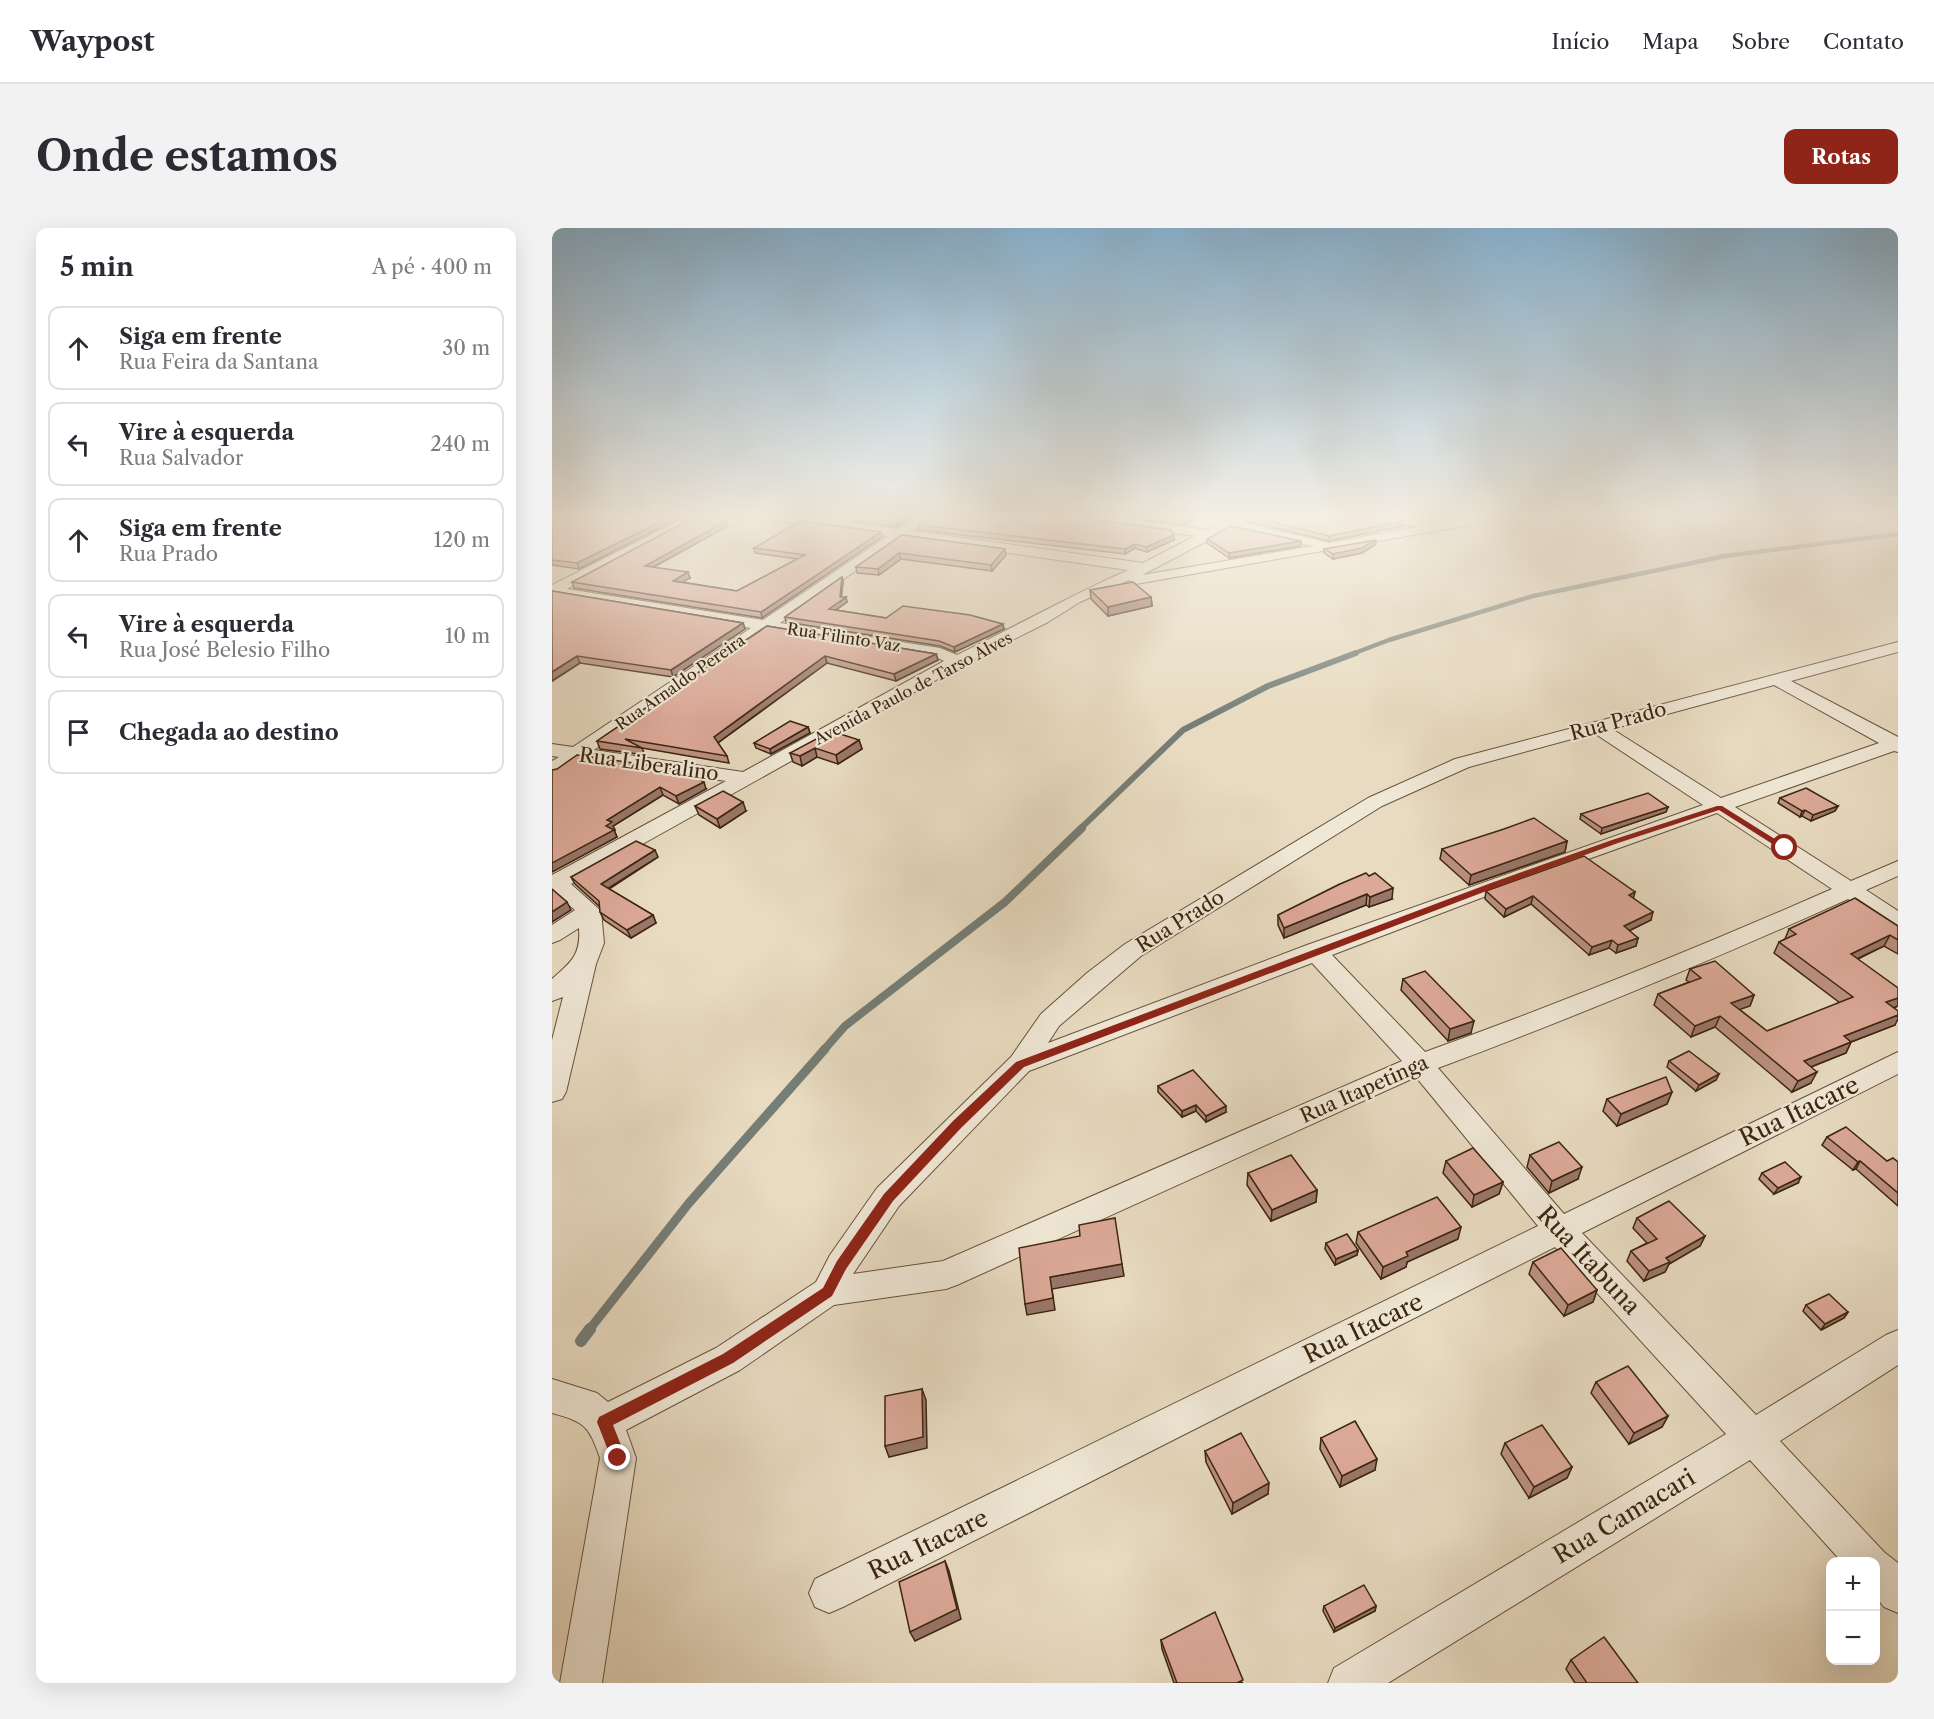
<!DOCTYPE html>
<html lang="pt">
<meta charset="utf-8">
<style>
body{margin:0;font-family:"Libre Caslon Text",serif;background:#f2f2f3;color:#2b2b33}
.controls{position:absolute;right:18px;bottom:18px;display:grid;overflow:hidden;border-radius:12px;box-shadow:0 6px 24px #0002}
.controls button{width:54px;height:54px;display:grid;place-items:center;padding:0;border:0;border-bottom:2px solid #e1e1e2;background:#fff;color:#2b2b33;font:30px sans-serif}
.stop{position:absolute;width:18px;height:18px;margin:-14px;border:4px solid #8f2418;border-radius:50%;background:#fff}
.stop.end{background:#8f2418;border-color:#fff;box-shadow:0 2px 6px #0008}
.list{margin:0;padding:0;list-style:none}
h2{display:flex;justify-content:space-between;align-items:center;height:78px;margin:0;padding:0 24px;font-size:26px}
h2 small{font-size:20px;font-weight:400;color:#7c7c81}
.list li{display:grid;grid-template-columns:39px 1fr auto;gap:18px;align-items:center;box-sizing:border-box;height:84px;margin:0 12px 12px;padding:0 12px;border:2px solid #e1e1e2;border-radius:12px}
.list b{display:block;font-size:22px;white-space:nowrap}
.list p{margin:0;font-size:20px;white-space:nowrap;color:#7c7c81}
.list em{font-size:20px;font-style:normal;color:#7c7c81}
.icon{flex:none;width:33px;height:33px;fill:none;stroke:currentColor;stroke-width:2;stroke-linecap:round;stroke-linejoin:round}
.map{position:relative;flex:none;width:1346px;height:1455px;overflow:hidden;border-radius:12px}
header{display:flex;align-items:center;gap:36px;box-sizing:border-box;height:84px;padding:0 30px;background:#fff;border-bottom:2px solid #e1e1e2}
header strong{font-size:28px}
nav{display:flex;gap:33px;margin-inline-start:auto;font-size:21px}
.intro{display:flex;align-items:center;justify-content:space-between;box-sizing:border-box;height:144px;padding:0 36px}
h1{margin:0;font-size:42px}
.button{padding:15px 27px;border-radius:12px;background:#8f2418;color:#fff;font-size:21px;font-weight:700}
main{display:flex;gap:36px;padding:0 36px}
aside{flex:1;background:#fff;border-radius:12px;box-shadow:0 6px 24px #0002}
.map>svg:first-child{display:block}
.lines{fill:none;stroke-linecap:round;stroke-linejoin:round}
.stream-far4{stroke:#757e77;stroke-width:4.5}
.stream-far3{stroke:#757e77;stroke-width:6}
.stream-far2{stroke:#757e77;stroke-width:8}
.stream-far1{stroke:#757e77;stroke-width:9}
.stream{stroke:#757e77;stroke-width:12}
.minor-casing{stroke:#66533c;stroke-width:2}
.minor{fill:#f0e8d7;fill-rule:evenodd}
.wall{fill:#bd9183;stroke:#3b260f;stroke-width:1.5}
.shaded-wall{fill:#9a766a;stroke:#3b260f;stroke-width:1.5}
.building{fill:#dca998;stroke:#3b260f;stroke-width:1.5}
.route{fill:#8f2418}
.labels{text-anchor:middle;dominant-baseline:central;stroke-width:4.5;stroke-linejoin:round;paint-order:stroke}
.far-street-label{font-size:16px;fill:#3b260f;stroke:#f0e8d7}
.street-label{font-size:20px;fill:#3b260f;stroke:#f0e8d7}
.near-street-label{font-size:24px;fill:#3b260f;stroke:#f0e8d7}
</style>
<header>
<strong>Waypost</strong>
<nav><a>Início</a><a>Mapa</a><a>Sobre</a><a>Contato</a></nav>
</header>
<div class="intro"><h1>Onde estamos</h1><a class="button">Rotas</a></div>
<main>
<aside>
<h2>5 min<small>A pé · 400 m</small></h2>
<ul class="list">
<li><svg class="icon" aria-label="ahead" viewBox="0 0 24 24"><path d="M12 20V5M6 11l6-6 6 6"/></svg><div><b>Siga em frente</b><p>Rua Feira da Santana</p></div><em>30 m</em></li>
<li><svg class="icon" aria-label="left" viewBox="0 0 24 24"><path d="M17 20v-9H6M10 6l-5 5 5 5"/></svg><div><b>Vire à esquerda</b><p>Rua Salvador</p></div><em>240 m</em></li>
<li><svg class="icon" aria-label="ahead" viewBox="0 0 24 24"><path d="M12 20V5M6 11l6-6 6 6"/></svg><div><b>Siga em frente</b><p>Rua Prado</p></div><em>120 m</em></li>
<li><svg class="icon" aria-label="left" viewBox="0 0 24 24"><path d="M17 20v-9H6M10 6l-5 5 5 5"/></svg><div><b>Vire à esquerda</b><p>Rua José Belesio Filho</p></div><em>10 m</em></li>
<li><svg class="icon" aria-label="arrive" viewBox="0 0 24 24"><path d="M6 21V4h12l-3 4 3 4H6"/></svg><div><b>Chegada ao destino</b></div></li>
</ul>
</aside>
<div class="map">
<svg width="1346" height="1455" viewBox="0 0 1346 1455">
<rect width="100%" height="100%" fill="#e8dbc1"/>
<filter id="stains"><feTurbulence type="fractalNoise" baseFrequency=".00333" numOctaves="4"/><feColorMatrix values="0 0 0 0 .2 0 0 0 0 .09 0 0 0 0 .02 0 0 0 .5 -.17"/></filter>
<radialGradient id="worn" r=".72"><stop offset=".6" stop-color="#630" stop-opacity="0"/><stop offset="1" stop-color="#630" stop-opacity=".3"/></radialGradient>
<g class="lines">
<!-- stream-far4 -->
<path class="stream-far4" d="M800,426L837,412L981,368L1173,328L1346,306"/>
<!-- stream-far3 -->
<path class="stream-far3" d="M528,601L631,502L716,458L804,425"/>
<!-- stream-far2 -->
<path class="stream-far2" d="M271,823L293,798L453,674L530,600"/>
<!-- stream-far1 -->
<path class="stream-far1" d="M37,1102L137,975L273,821"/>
<!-- stream -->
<path class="stream" d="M29,1113L38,1101"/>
<!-- minor casing -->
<g class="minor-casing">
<g id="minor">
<path d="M138,287H154L15,361L211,392L336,308L218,291L212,287H243L346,301L368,287H382L361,303L591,335L643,308L523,291L516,287H548L655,302L684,287H699L690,294L777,315L865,299L824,290L823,287H845L880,296L933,287H959L952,291L584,356L577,352L528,374L496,394L411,437L19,656L49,683L52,715L44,736L14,864L10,871L0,874V812L11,769L0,773V751C19,734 29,727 27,700L8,712L0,715V697L23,682L0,663V647L174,553L28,532L7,546L0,548V533L7,529L0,528V516L21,519L199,400L0,367V357ZM679,300L761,318L590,347L598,343ZM351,310L576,342C518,368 462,399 405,427L388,420L228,395ZM216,402L384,429L392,433L191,544L42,522Z"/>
<path d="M1014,287H1030L1023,291Z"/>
<path d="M1346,414V424L1239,453L1346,509V524L1342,523L1183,579L1299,653L1346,633V648L1314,662L1346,683V700L1338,698L1296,671C1161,732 1025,788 886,840L1012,986L1346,824V846L1030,1005L1204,1187L1334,1107L1346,1102V1137L1228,1213L1332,1324L1346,1335V1385L1332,1379L1324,1369V1334H1290L1198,1232L836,1455H776L782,1440L1174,1206L1003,1019L291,1379L277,1385L263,1379L257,1365L263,1351L986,998L864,849L405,1057L394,1061L282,1077L188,1142L74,1202L84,1230L50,1455H8L48,1230C37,1198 33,1194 0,1185V1151L45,1165L56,1174L164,1120L264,1054L278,1027L325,960L459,829L489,786L535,745L573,716L816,570L903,531ZM1222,457L1327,515L1169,570L1060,501ZM1042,505L1151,577L755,717L496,815L507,798L589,728L830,578L917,539ZM1165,585L1280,661C1146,720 1011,774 873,824L780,727L950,662ZM760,735L850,833L391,1033L301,1046L347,978L477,843Z"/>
</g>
</g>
<!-- minor -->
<use href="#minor" class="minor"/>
</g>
<!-- wall -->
<g class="wall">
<path d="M0,287H129V289L27,341L0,337Z"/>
<path d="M300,287H364L345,299L299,292L298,288Z"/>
<path d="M561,287H648L633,297Z"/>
<path d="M824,287L851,298L777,313L695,293V288Z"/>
<path d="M855,287H877L872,290Z"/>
<path d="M522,289L622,312L595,324L583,320L573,326L367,302L366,297Z"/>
<path d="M174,293L176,298L102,339L138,350L130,354L185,363L245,331L203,325L202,320L329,304L330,309L210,390L22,360L20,354Z"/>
<path d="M350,307L453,321L454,327L440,343L349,331L327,347L305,345L304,339Z"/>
<path d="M655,311L749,318L677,330L655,315Z"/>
<path d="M824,316L810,325L781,331L772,325V321Z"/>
<path d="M290,349L291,354L289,369L295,374L284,382L334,390L452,401L403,424L388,418L234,394L233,389Z"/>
<path d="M538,362L599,369L600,378L556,388L539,371Z"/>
<path d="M0,363L191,395L193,401L121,449L28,435L0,453Z"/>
<path d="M215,398L384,426L386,432L344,453L275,435L166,515L175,528L177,535L90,520L93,527L48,521L45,513Z"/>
<path d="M256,499L258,505L219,526L204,520L202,515Z"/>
<path d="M307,512L310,521L286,536L265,529L250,538L241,534L238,525Z"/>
<path d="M0,542L154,561L127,576L111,567L61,598L63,602H62L65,609L0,644Z"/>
<path d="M1228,570L1286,578L1283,583L1259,593L1250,588L1248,589L1226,575Z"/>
<path d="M143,578L194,583L168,600L147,587Z"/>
<path d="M1116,579L1114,584L1049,606L1028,591L1029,586Z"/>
<path d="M1015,613L1013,624L917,657L888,631L890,621Z"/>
<path d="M106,629L57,661L101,687L104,695L79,710L52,692L48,684V679L23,656L19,649Z"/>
<path d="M788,656L840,671L817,679L814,677L732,710L726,697V687Z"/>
<path d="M934,663L1081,670L1099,692L1077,703L1086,710L1084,718L1064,725L1057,720L1037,727L979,676L952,689L933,671Z"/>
<path d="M1346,698V726L1332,718L1306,731L1346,778L1342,780L1343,797L1299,814L1294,825L1259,839V855L1240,864L1163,799L1139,809L1102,777L1106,766L1137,754L1134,752L1138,741L1202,767L1198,778L1187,781L1215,803L1288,775L1222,725L1227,714L1233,711L1237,701Z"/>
<path d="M851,751L919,805L896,813L849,762Z"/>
<path d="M1117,833L1167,846L1164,852L1144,863L1115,839Z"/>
<path d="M606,858L674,884L654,894L644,883L630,889L606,864Z"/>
<path d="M1120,864L1115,876L1065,898L1051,883L1055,871Z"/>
<path d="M1275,909L1335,933L1346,934V978L1304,941L1301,942L1270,917Z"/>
<path d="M978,927L1026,951L997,965L975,939Z"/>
<path d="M894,933L951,954L947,966L920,979L891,945Z"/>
<path d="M696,945L765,962L764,974L719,993L695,957Z"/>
<path d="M1210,945L1246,955L1222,966L1207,951Z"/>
<path d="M1085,990L1153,1008L1148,1018L1117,1036L1113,1044L1092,1053L1075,1033L1079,1023L1095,1015L1081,1000Z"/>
<path d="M806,1004L906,1011L855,1034L854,1039L829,1051L804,1015Z"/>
<path d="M774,1015L806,1022L805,1027L783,1037L773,1021Z"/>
<path d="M981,1034L1045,1062L1041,1074L1012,1088L977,1046Z"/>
<path d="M1254,1077L1296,1084L1292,1090L1269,1102L1251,1083Z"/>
<path d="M1044,1154L1116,1188L1110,1199L1077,1216L1039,1165Z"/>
<path d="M769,1210L823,1242L788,1259L768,1221Z"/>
<path d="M953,1215L1020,1239L1015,1250L977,1270L949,1226Z"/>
<path d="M653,1223L716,1266L680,1286L654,1234Z"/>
<path d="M772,1378H824L823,1383L782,1404L771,1383Z"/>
<path d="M609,1412L691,1455H622L610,1421Z"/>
<path d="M1019,1432L1086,1455H1023L1014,1441Z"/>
</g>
<!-- shaded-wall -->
<g class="shaded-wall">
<path d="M122,287H129V289L27,341L25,335Z"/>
<path d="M356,287H364L345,299V294Z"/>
<path d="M641,287H648L633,297V292Z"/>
<path d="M174,293L176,298L94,343L93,338Z"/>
<path d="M852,293L851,298L777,313V308Z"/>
<path d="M329,304L330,309L210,390L209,384Z"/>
<path d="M622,307V312L595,324L594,319Z"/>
<path d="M824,312V316L810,325L781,331V326Z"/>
<path d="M749,313V318L677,330V325Z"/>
<path d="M583,316V320L573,326V321Z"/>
<path d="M453,321L454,327L440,343L439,337Z"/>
<path d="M347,325L349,331L327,347L326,341Z"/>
<path d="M136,344L138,350L122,359L121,353Z"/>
<path d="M290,349L291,354L289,373L294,369L295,374L278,386L277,381L288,369Z"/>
<path d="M599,369L600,378L556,388V379Z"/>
<path d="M191,395L193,401L121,449L119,442Z"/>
<path d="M451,396L452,401L403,424L402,419Z"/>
<path d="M384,426L386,432L344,453L342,446Z"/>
<path d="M25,428L28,435L0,453V444Z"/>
<path d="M273,428L275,435L164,516L162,509Z"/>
<path d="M256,499L258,505L219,526L218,521Z"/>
<path d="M307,512L310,521L286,536L284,527Z"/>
<path d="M263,520L265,529L250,538L248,528Z"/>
<path d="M152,554L154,561L127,576L124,568Z"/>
<path d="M108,559L111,567L61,598L63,602H62L65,609L0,644V635L55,592Z"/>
<path d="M191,574L194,583L168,600L165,591Z"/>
<path d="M1286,578L1283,583L1259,593L1261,587Z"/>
<path d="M1116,579L1114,584L1049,606L1050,600Z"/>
<path d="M1253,582L1250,588L1248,589L1250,583Z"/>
<path d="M1015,613L1013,624L917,657L919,647Z"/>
<path d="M103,622L106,629L52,663L49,656Z"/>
<path d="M841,660L840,671L817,679L818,669Z"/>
<path d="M1083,664L1081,672L1077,667Z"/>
<path d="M815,666L814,677L732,710V700Z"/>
<path d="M981,668L979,676L952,689L954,681Z"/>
<path d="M15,674L19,682L0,694V684Z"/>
<path d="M1101,684L1099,692L1070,706L1072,698Z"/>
<path d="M101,687L104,695L79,710L75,702Z"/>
<path d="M1338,707L1332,718L1294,736L1299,726Z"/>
<path d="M1086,710L1084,718L1064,725L1066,717Z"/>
<path d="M1060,712L1057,720L1037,727L1040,719Z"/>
<path d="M1202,767L1198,778L1175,786L1179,775Z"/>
<path d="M1346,770V778L1328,785L1334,774Z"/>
<path d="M1346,787V791L1343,797L1286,819L1292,808Z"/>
<path d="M1168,788L1163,799L1139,809L1143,798Z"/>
<path d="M922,793L919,805L896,813L898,801Z"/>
<path d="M1299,814L1294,825L1246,844L1252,833Z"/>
<path d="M1265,844L1259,855L1240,864L1246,853Z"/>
<path d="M1167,846L1164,852L1144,863L1147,857Z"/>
<path d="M1120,864L1115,876L1065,898L1069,886Z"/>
<path d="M644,877V883L630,889V883Z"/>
<path d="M674,878V884L654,894V888Z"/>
<path d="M1308,933L1304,941L1301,942L1306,934Z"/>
<path d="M1030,939L1026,951L997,965L1000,953Z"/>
<path d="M1249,949L1246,955L1222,966L1226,960Z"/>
<path d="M951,954L947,966L920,979L922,967Z"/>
<path d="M765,962L764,974L719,993L720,982Z"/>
<path d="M909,999L906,1011L855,1034L854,1039L829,1051L831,1039L854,1024Z"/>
<path d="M1153,1008L1148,1018L1117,1036L1113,1044L1092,1053L1097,1043L1114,1030Z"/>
<path d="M806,1022L805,1027L783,1037L784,1031Z"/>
<path d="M570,1036L572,1048L500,1061L503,1082L475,1087L473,1076L498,1049Z"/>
<path d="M1045,1062L1041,1074L1012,1088L1016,1077Z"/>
<path d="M1296,1084L1292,1090L1269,1102L1273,1096Z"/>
<path d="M370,1161L374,1172L375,1220L337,1229L333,1218Z"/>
<path d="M1116,1188L1110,1199L1077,1216L1082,1205Z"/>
<path d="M825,1231L823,1242L788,1259L790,1248Z"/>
<path d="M1020,1239L1015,1250L977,1270L982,1259Z"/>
<path d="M717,1255L716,1266L680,1286L681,1275Z"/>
<path d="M393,1333L397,1343L409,1391L363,1413L358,1404Z"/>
<path d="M824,1378L823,1383L782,1404L783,1400Z"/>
</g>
<!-- building -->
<g class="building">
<path d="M0,287H122L25,335L0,332Z"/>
<path d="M146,287L174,293L93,338L136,344L121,353L185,363L253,327L202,320L249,293L329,304L209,384L20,354Z"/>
<path d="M300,287H356L345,294L298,288Z"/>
<path d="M379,287H519L522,289L619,302L622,307L594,319L583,316L573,321L366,297Z"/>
<path d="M594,287H641L633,292Z"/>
<path d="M698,287H824L852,293L777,308L695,288Z"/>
<path d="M679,298L749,313L677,325L655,311Z"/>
<path d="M350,307L453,321L439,337L347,325L326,341L304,339Z"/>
<path d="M824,312L810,320L781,326L772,321Z"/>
<path d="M290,349L288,369H294L277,381L334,390L351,378L418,387L451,396L402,419L387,413L233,389Z"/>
<path d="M581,354L599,369L556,379L538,362Z"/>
<path d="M0,363L191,395L119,442L25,428L0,444Z"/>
<path d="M215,398L384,426L342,446L273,428L162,509L175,528L73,511L90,520L45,513Z"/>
<path d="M238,493L256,499L218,521L202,515Z"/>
<path d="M279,503L307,512L284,527L263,520L248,528L238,525Z"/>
<path d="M25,527L131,542L152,554L124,568L108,559L55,592L60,594L54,598L62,602L0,635V542L5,541Z"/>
<path d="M1254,560L1286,578L1261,587L1253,582L1250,583L1228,570Z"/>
<path d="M171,563L191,574L165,591L143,578Z"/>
<path d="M1096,565L1116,579L1050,600L1029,586Z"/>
<path d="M982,590L1015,613L919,647L890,621L952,601Z"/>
<path d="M84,613L103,622L49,656L101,687L75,702L48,684L47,673L19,649Z"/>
<path d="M1032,628L1083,664L1077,667L1101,684L1072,698L1086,710L1066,717L1060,712L1040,719L981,668L954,681L934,663Z"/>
<path d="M814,645L817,648L823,645L841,660L818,669L815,666L732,700L726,687L788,656Z"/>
<path d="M0,661L15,674L0,684Z"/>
<path d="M1303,670L1346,698V712L1338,707L1299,726L1346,760V770L1334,774L1346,783V787L1292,808L1299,814L1252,833L1265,844L1246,853L1168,788L1143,798L1106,766L1149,750L1138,741L1163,733L1202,767L1179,775L1215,803L1301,769L1227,714L1244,706L1237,701Z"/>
<path d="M873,743L922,793L898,801L851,751Z"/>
<path d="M1137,823L1167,846L1147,857L1117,833Z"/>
<path d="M641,842L674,878L654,888L644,877L630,883L606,858Z"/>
<path d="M1114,849L1120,864L1069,886L1055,871Z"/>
<path d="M1294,899L1335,933L1341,930L1346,934V965L1308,933L1306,934L1275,909Z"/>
<path d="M1007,914L1030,939L1000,953L978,927Z"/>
<path d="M921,920L951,954L922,967L894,933Z"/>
<path d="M739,927L765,962L720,982L696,945Z"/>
<path d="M1233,934L1249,949L1226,960L1210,945Z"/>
<path d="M885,969L909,999L854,1024L856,1028L831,1039L806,1004Z"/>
<path d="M1117,973L1153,1008L1114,1030L1118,1034L1097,1043L1079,1023L1105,1011L1085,990Z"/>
<path d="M563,990L570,1036L498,1049L501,1070L473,1076L467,1020L528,1008L527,997Z"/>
<path d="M795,1006L806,1022L784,1031L774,1015Z"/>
<path d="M1009,1020L1045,1062L1016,1077L981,1034Z"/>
<path d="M1277,1066L1296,1084L1273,1096L1254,1077Z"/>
<path d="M1076,1138L1116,1188L1082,1205L1044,1154Z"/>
<path d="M370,1161L371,1209L333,1218V1168Z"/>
<path d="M803,1193L825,1231L790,1248L769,1210Z"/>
<path d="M990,1197L1020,1239L982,1259L953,1215Z"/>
<path d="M689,1205L717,1255L681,1275L653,1223Z"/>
<path d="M393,1333L405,1381L358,1404L347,1354Z"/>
<path d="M812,1357L824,1378L783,1400L772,1378Z"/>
<path d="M663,1384L691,1452L685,1455H625L609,1412Z"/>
<path d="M1052,1409L1086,1455H1035L1019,1432Z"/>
</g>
<!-- sky -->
<linearGradient id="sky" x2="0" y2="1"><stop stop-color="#89b6d6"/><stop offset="0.59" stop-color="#f5efe3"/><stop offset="1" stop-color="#f5efe3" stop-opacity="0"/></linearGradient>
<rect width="1346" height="490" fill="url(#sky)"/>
<!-- route -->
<path class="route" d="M1165,578H1170L1237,620L1230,622L1167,582L1066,615L945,659L472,839L409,900L341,973L294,1041L280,1068L181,1135L61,1197L74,1230L72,1235L66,1237L61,1235L45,1194L47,1189L171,1126L271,1060L285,1033L332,966L401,893L464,834L939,655L1060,612Z"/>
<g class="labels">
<!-- far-street labels -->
<g class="far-street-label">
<text transform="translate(292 409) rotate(9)">Rua Filinto Vaz</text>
<text transform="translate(128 454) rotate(-35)">Rua Arnaldo Pereira</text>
<text transform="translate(361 460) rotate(-28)">Avenida Paulo de Tarso Alves</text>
</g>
<!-- street labels -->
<g class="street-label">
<text transform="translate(1066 493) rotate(-15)">Rua Prado</text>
<text transform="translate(97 536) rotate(8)">Rua Liberalino</text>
<text transform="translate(628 693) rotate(-32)">Rua Prado</text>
<text transform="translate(812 861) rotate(-24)">Rua Itapetinga</text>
</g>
<!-- near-street labels -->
<g class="near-street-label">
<text transform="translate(1247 883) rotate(-26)">Rua Itacare</text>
<text transform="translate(1037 1032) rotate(47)">Rua Itabuna</text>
<text transform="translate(811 1100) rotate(-26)">Rua Itacare</text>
<text transform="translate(1072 1288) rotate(-31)">Rua Camacari</text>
<text transform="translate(376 1316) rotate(-26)">Rua Itacare</text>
</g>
</g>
<rect width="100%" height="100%" filter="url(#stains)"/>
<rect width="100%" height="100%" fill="url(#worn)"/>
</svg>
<div class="controls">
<button>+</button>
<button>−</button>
</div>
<div class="stop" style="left:1233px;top:620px"></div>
<div class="stop end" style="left:66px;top:1230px"></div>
</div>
</main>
